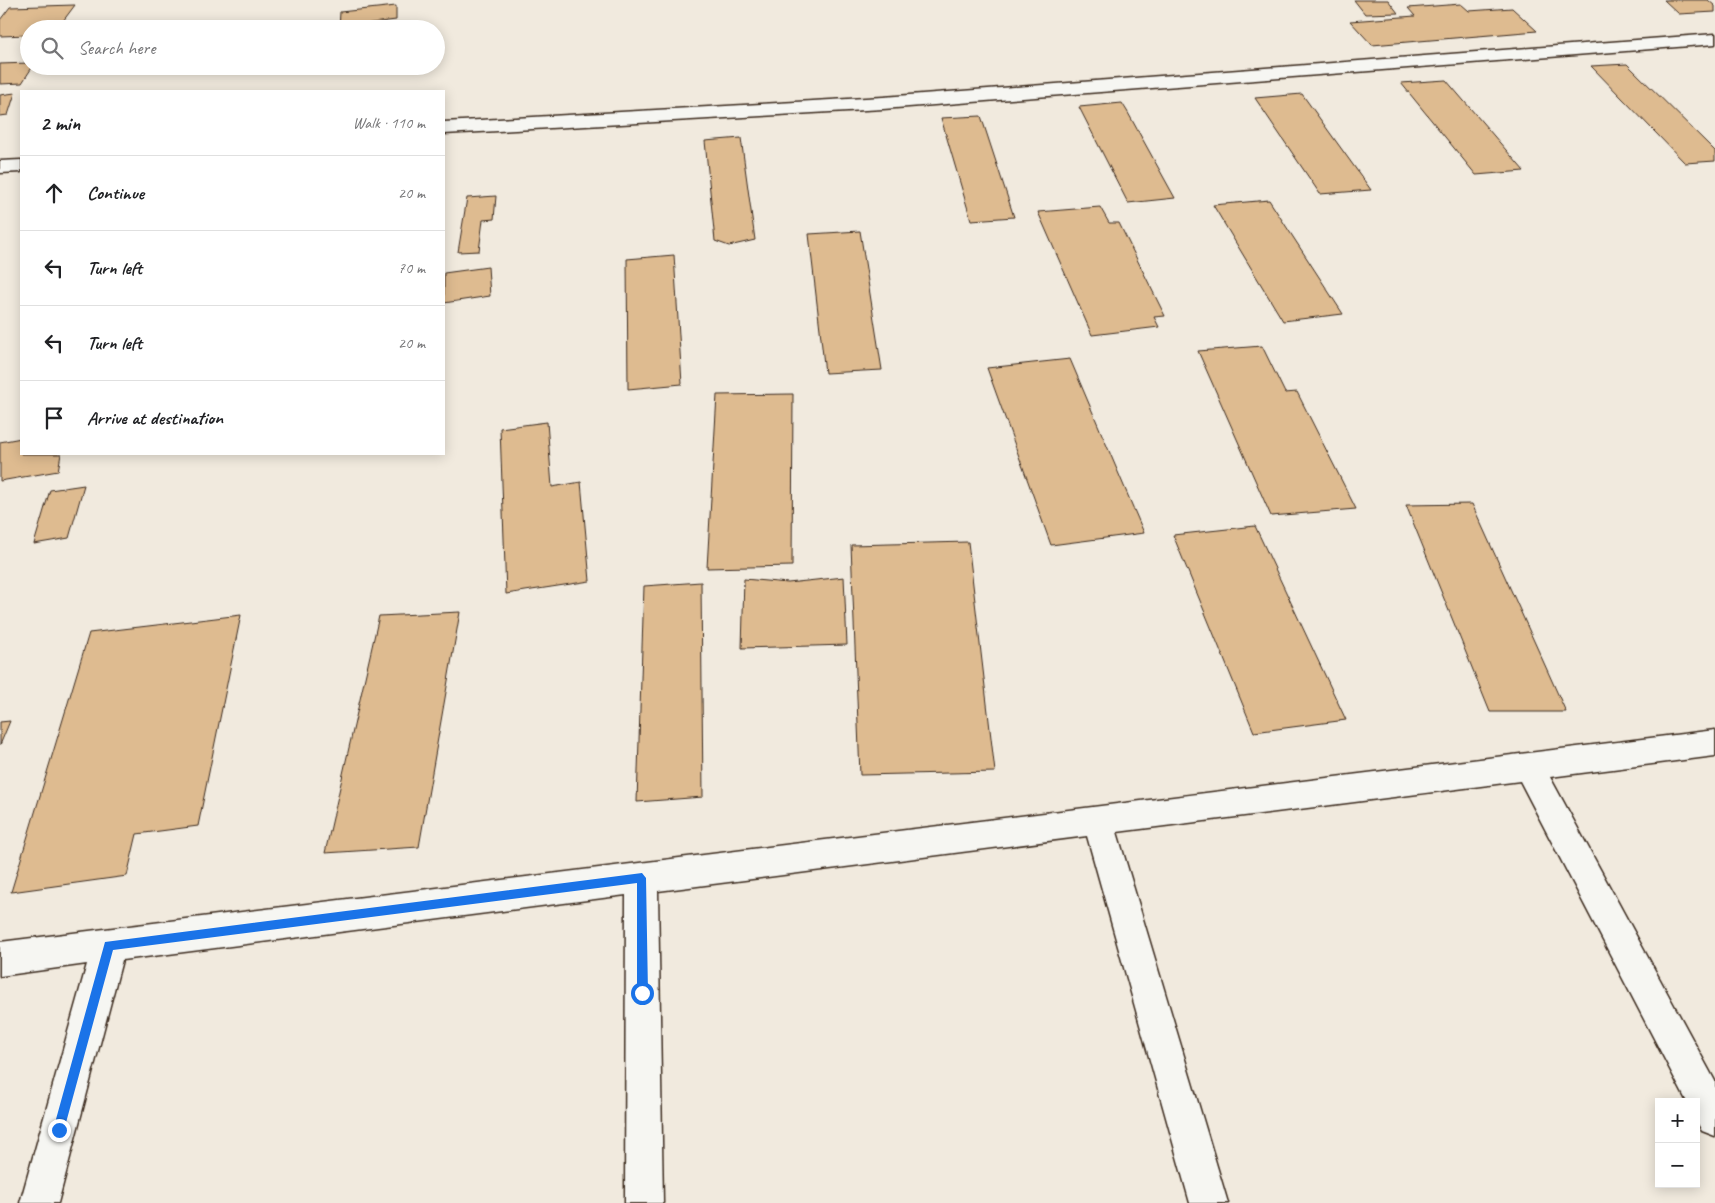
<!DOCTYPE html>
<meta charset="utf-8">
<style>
body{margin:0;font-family:Caveat,sans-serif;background:#f2f2f2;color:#202124}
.controls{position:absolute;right:15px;bottom:15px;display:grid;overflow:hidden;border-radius:0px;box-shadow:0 2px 12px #0003}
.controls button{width:45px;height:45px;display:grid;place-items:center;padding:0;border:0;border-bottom:1px solid #e0e0e0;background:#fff;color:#202124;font:25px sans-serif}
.stop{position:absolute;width:15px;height:15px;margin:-11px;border:4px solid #1a73e8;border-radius:50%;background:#fff}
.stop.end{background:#1a73e8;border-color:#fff;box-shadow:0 1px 5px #0008}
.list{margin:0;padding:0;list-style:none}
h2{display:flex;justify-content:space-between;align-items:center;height:65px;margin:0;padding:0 20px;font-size:21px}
h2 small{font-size:16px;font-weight:400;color:#757577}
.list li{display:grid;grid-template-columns:32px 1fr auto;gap:15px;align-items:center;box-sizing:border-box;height:75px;padding:0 20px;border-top:1px solid #e0e0e0}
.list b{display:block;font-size:19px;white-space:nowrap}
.list em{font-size:16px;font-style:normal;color:#757577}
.icon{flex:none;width:28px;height:28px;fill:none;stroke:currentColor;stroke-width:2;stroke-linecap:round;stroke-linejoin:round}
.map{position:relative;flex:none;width:1715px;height:1203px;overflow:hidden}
.search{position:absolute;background:#fff;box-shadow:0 2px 12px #0003;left:20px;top:20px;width:425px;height:55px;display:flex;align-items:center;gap:12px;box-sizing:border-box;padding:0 18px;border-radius:28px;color:#757577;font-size:19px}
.panel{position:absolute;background:#fff;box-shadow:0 2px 12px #0003;left:20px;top:90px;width:425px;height:365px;border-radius:0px}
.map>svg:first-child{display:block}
.building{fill:#debb90;stroke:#3b2a1e}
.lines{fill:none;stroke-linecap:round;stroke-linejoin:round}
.street-casing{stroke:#3b2a1e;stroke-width:3}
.street{fill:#f6f6f2;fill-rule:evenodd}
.route{fill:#1a73e8}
</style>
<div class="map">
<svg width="1715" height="1203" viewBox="0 0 1715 1203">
<rect width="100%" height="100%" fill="#f1eade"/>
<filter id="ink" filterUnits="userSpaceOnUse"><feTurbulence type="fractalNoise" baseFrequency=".02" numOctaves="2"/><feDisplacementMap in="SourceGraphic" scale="10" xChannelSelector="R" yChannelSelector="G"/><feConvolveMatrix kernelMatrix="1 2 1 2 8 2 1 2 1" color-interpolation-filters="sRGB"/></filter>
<g filter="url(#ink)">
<!-- building -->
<g class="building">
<path d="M1354,0H1388L1398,13L1365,14Z"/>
<path d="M1664,0H1708L1715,6V12L1679,14Z"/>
<path d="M1461,4L1469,11L1512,8L1537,31L1372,45L1350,21L1415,16L1408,8Z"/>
<path d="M75,5L57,29H29V35L0,36V20L10,7Z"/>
<path d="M396,6V20L364,24V29H339L340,12Z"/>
<path d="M29,63V66H33L22,83L0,84V64Z"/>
<path d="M1627,64L1715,151V161L1685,163L1591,66Z"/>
<path d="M1446,80L1524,171L1476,175L1401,83Z"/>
<path d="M15,93L8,115L0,116V95Z"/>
<path d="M1302,94L1371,190L1320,194L1255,98Z"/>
<path d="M1122,103L1127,111L1175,198L1128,203L1079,107Z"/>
<path d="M981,116L1014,217L971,220L941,118Z"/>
<path d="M741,138L755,240L729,246L715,241L705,141Z"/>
<path d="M496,196L494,219L483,220L479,251L458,252L467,198Z"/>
<path d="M1269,200L1343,314L1283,321L1213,205Z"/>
<path d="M1100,207L1109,223H1119L1165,316L1154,317L1159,327L1092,335L1038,212Z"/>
<path d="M860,231L882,370L825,373L809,234Z"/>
<path d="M674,255L682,384L628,389L627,259Z"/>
<path d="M488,267L490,296L444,303V273Z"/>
<path d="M1262,346L1285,393L1297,392L1356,509L1271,516L1198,351Z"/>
<path d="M1070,359L1132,505L1144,533L1051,545L987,368Z"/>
<path d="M793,394L792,566L707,568L717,395Z"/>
<path d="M547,422L552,487L581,482L590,581L506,594L500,428Z"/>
<path d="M21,438V454H61L58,471L0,481V442Z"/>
<path d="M84,485L69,538L34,544L50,490Z"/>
<path d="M1472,504L1548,672L1566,712H1490L1406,505Z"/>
<path d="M1255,526L1346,720L1254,732L1173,535Z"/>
<path d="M968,542L995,772L860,775L851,545Z"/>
<path d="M844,577L847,645L742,648L744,579L788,583Z"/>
<path d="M701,582L703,797L637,802L644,586Z"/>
<path d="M460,612L419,847L325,853L379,616Z"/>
<path d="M241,615L198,826L137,834L127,876L11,892L89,633Z"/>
<path d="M10,721L0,745V722Z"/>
</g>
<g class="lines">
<!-- street casing -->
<g class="street-casing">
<g id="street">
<path d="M1715,34V44L883,109L444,134V122L883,97Z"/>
<path d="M21,160V172L0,173V161Z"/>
<path d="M1715,730V756L1550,777L1715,1081V1136L1702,1131L1696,1120V1102H1687L1520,781L1117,832L1228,1203H1190L1087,836L658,891L663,1203H625L626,895L122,960L58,1203H20L87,964L0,976V942Z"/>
</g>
</g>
<!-- street -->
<use href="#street" class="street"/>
</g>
</g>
<!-- route -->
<path class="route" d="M642,873L646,878L648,993L642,998L637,993V883L113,950L64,1130L63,1133H55L53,1130L105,942Z"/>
</svg>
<div class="controls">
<button>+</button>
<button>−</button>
</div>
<div class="stop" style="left:642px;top:993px"></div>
<div class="stop end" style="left:59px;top:1130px"></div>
<div class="search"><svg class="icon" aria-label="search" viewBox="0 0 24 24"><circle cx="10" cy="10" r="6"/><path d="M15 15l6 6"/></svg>Search here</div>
<section class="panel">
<h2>2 min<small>Walk · 110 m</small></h2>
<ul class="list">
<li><svg class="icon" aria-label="ahead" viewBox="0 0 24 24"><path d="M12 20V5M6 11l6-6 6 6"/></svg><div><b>Continue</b></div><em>20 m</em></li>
<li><svg class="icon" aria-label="left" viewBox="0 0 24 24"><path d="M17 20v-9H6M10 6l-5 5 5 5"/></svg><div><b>Turn left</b></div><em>70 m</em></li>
<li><svg class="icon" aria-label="left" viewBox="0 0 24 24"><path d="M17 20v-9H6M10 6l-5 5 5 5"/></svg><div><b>Turn left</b></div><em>20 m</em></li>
<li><svg class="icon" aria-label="arrive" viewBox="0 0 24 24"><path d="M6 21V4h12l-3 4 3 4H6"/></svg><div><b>Arrive at destination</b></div></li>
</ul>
</section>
</div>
